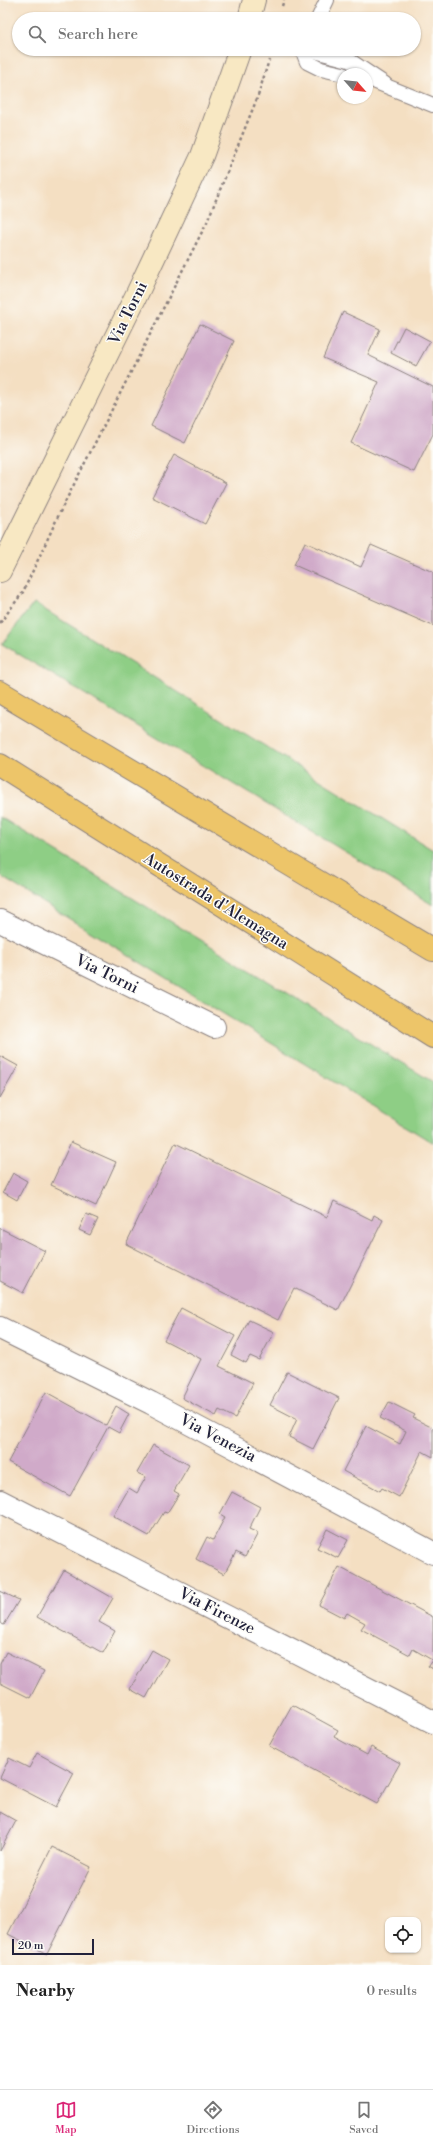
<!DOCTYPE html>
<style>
body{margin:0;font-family:"Libre Bodoni",serif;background:#f2f2f2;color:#222}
.controls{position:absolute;right:12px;bottom:12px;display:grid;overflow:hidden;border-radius:8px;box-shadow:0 1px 3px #0004}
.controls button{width:36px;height:36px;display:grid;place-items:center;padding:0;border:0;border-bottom:1px solid #e0e0e0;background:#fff;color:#222;font:20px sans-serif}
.compass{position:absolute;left:337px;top:68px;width:36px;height:36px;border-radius:50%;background:#fff;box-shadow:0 1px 3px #0004;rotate:117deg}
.scale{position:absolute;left:12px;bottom:10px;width:82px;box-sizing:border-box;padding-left:4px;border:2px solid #22223b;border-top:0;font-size:11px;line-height:14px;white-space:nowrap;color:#22223b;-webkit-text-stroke:3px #fdfcf7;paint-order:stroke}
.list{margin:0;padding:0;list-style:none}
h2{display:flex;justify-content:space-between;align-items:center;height:52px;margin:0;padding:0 16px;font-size:17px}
h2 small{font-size:13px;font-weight:400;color:#767676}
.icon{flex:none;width:22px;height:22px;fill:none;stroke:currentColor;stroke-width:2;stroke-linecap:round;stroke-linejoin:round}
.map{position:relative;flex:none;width:433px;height:1965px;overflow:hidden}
.search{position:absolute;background:#fff;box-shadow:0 1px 3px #0004;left:12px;right:12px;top:12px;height:44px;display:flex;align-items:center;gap:10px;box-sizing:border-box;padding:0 14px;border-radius:22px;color:#767676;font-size:15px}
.sheet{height:124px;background:#fff}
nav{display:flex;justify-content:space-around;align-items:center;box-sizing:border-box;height:56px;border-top:1px solid #e0e0e0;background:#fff;font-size:11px;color:#767676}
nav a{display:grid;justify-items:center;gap:2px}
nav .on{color:#db2777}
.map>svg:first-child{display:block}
.green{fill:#8ece85;stroke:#587860}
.building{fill:#d0aac9}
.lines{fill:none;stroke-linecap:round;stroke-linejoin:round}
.service-casing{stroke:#8b807e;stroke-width:16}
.minor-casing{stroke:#8b807e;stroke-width:24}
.secondary-casing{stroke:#8b807e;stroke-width:24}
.motorway-casing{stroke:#8b807e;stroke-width:24}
.path{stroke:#8b807e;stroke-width:2.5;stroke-dasharray:3 3;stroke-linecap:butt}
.service{stroke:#fff;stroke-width:14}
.minor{stroke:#fff;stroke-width:22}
.secondary{stroke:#f8e8c3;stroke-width:22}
.motorway{stroke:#edc569;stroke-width:22}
.labels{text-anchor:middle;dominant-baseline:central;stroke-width:3;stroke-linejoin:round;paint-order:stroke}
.street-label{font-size:16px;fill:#22223b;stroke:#fdfcf7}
</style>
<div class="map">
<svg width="433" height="1965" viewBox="0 0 433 1965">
<rect width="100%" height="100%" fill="#fdfcf7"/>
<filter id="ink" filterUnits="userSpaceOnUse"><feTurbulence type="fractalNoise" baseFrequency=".025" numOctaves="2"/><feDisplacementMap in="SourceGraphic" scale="8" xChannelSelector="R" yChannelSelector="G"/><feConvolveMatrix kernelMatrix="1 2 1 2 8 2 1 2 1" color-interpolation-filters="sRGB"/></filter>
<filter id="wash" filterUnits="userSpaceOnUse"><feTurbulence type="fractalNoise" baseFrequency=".012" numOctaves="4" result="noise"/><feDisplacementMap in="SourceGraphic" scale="16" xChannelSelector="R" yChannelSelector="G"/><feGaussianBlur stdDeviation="0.9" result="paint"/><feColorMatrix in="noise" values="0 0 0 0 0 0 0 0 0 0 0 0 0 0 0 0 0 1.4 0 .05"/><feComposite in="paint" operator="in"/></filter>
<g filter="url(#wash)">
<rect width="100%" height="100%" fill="#f4dfc2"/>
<!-- green -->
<g class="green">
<path d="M34,603L433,850V905L2,644Z"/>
<path d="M0,817L433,1082V1143L0,876Z"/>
</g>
<g id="blocks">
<!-- building -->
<g class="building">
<path d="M343,312L380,329L368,355L433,387V434L414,472L351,443L379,382L323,358Z"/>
<path d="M200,324L234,341L185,443L151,426Z"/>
<path d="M404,327L430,341L416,366L391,353Z"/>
<path d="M174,455L226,483L205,524L152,497Z"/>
<path d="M305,542L361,567L371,545L433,572V626L294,565Z"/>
<path d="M0,1056L18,1066L0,1098Z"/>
<path d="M71,1142L116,1162L96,1206L51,1185Z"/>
<path d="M175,1143L327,1217L334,1201L372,1220L374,1215L383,1220L338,1310L294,1288L278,1320L126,1244Z"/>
<path d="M13,1173L27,1181L17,1200L3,1192Z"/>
<path d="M86,1214L98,1219L90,1235L79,1230Z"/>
<path d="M0,1228L45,1251L23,1293L0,1281Z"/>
<path d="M181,1308L235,1336L219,1366L253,1383L235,1418L219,1410L216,1416L182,1398L201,1359L164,1340Z"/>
<path d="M249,1320L274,1332L259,1360L250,1356L246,1363L231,1355Z"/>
<path d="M287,1372L339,1398L313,1449L289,1437L297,1419L270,1405Z"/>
<path d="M46,1392L106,1425L116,1406L129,1414L119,1433L108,1427L70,1496L8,1462Z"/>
<path d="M389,1402L415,1415L413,1418L433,1428V1457L422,1451L399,1497L382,1488L380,1491L343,1471L366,1426L400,1444L406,1431L380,1418Z"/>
<path d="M153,1445L189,1465L174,1491L179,1494L167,1513L164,1512L149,1536L113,1516L129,1488L137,1493L146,1477L137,1473Z"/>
<path d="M232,1492L260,1507L249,1529L258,1533L245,1557L236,1552L224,1574L196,1559L207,1537L213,1540L225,1517L220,1514Z"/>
<path d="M327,1529L348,1540L338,1558L317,1548Z"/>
<path d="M339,1567L433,1617V1669L428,1666L432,1660L413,1649L410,1655L361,1629L365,1623L347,1613L344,1618L319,1605Z"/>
<path d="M64,1570L113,1598L99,1622L115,1631L103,1653L37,1617Z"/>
<path d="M0,1591L19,1600L4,1625L0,1623Z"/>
<path d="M152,1650L168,1659L146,1698L130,1689Z"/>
<path d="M6,1652L44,1671L30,1698L0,1683V1664Z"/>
<path d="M292,1705L338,1730L334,1737L367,1755L371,1747L400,1763L377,1804L269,1746Z"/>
<path d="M37,1753L74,1773L56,1807L0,1778L9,1758L29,1768Z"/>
<path d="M0,1812L16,1821L0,1851Z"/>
<path d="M52,1847L91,1867L47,1954L8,1934Z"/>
</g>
</g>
</g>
<g filter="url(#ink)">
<use href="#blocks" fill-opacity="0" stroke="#8b807e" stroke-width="1"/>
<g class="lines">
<!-- service casing -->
<g class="service-casing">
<g id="service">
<path d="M318,19L327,0"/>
<path d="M302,49L307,62L321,69L343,74"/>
<path d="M307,49L349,60L385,84"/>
<path d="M376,82L433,105"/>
</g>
</g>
<!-- minor casing -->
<g class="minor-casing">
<g id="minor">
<path d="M0,921L214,1027"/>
<path d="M0,1328L151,1403L433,1553"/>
<path d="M0,1501L433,1722"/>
</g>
</g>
<!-- secondary casing -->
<g class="secondary-casing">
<g id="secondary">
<path d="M249,19L254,0"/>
<path d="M0,571L135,298L202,156L240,49"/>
</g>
</g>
<!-- motorway casing -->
<g class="motorway-casing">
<g id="motorway">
<path d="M0,692L433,950"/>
<path d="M0,765L433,1037"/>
</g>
</g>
<!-- path -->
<g class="path">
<path d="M282,6L284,0"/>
<path d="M0,623L23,592L61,510L207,222L258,96L269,60"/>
</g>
<!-- service -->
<use href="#service" class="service"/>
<!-- minor -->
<use href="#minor" class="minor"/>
<!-- secondary -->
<use href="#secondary" class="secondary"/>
<!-- motorway -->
<use href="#motorway" class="motorway"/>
</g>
</g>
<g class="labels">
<!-- street labels -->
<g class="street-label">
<text transform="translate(128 313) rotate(-64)">Via Torni</text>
<text transform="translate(216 901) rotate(32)">Autostrada d'Alemagna</text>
<text transform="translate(107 974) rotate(26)">Via Torni</text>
<text transform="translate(218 1438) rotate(28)">Via Venezia</text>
<text transform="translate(217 1611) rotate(27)">Via Firenze</text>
</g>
</g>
</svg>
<div class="controls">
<button><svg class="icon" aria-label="locate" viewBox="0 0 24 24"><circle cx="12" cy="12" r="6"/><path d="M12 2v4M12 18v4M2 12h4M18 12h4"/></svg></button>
</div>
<svg class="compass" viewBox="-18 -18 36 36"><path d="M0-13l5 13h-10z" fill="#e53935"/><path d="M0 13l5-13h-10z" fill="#767676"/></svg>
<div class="scale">20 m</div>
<div class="search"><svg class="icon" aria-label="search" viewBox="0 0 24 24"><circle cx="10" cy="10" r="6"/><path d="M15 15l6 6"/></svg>Search here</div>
</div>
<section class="sheet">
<h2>Nearby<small>0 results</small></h2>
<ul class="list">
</ul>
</section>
<nav>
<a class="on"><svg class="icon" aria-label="map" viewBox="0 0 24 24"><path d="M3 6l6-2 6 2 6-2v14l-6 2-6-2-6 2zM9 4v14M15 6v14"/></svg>Map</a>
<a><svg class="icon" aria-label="directions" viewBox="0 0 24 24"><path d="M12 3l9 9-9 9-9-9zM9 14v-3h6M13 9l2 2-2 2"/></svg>Directions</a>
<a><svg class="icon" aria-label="saved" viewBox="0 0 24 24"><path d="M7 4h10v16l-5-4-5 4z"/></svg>Saved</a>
</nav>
